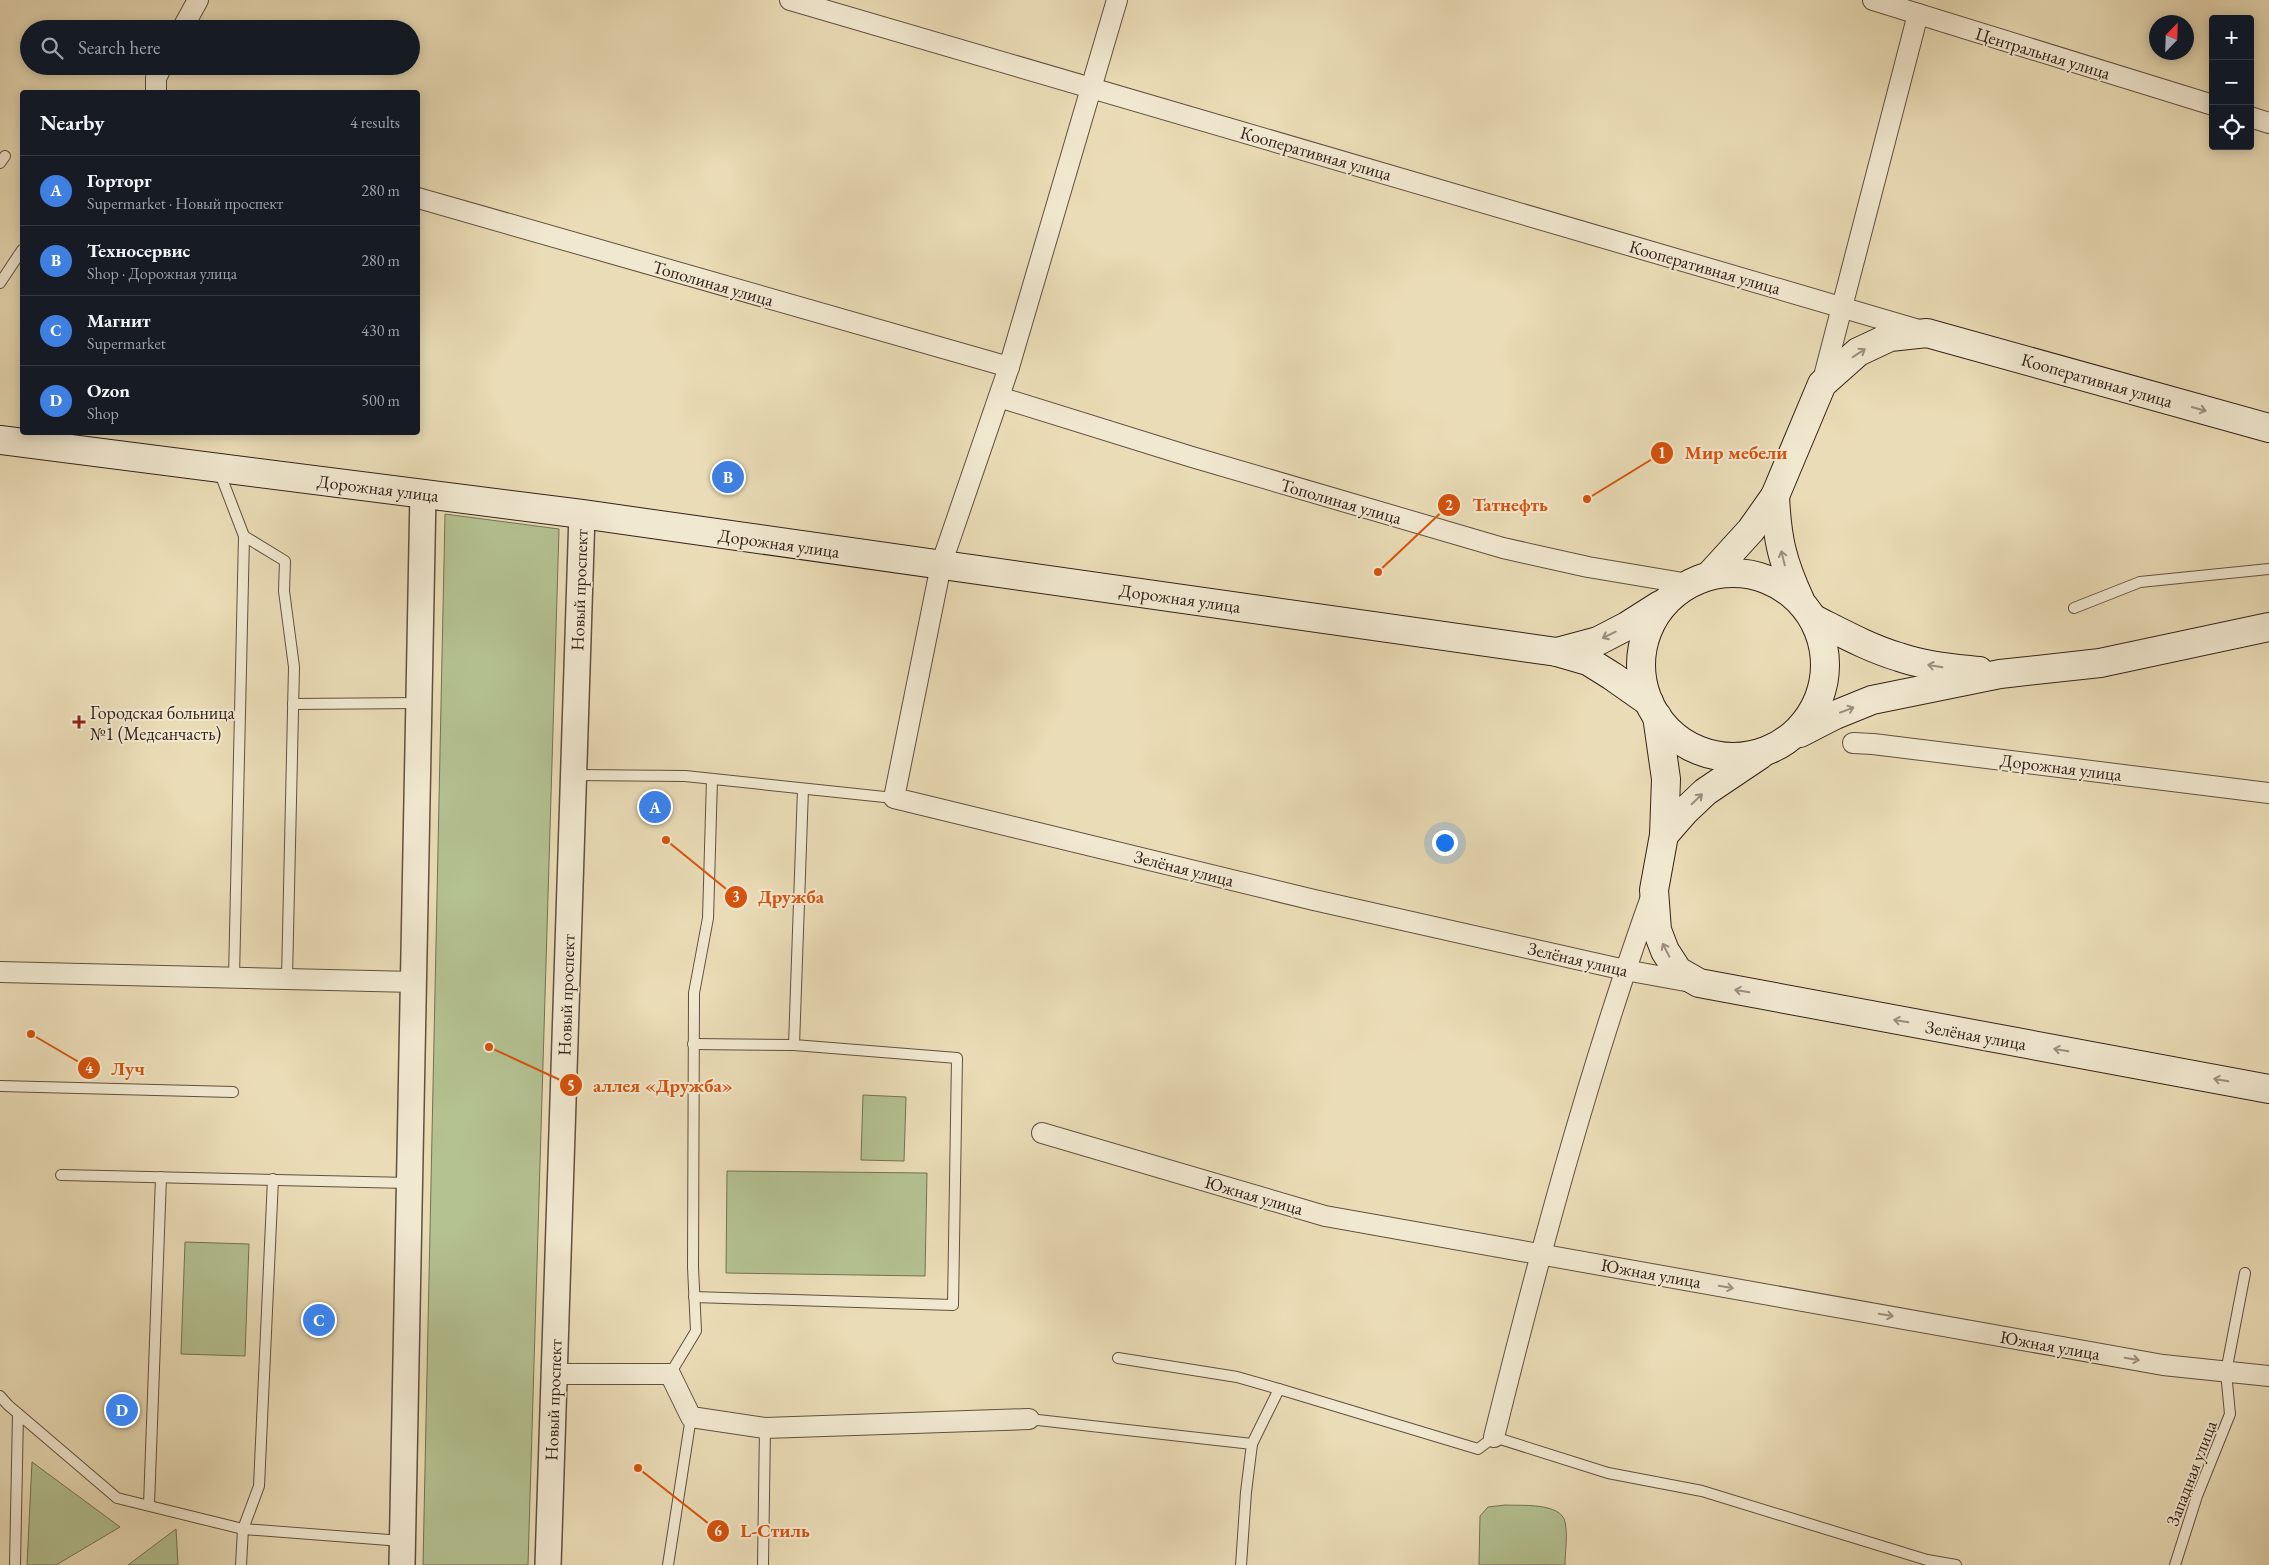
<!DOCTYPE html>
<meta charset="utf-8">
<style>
body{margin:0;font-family:"EB Garamond",serif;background:#20242c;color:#f1f3f6}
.controls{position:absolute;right:15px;top:15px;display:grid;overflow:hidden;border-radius:5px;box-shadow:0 2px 12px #0003}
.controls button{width:45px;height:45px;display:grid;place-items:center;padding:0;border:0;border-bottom:1px solid #363941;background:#171b24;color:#f1f3f6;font:25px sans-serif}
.compass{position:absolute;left:2149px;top:15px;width:45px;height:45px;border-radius:50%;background:#171b24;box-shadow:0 2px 12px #0003;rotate:23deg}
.you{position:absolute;left:1444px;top:842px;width:18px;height:18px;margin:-12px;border:4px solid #fff;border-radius:50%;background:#1a73e8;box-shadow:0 0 0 8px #1a73e833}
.badge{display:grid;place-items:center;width:32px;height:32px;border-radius:50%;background:#c59692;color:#fff;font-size:16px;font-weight:700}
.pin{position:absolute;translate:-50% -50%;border:2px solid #fff;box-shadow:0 1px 5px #0006}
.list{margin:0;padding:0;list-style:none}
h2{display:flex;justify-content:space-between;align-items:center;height:65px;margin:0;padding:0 20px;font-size:21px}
h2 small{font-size:16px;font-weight:400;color:#9ea1a6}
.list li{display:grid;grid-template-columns:32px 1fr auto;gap:15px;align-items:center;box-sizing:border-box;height:70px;padding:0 20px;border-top:1px solid #363941}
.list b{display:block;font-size:19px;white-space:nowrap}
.list p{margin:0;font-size:16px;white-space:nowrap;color:#9ea1a6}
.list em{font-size:16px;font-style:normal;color:#9ea1a6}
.icon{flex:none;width:28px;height:28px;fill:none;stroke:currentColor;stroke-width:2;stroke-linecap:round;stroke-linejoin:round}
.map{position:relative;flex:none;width:2269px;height:1565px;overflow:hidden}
.search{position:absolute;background:#171b24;box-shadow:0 2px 12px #0003;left:20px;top:20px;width:400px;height:55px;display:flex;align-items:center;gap:12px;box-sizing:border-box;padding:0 18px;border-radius:28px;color:#9ea1a6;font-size:19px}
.panel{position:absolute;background:#171b24;box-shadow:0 2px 12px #0003;left:20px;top:90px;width:400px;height:345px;border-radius:5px}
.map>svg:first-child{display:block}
.green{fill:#b4c191;stroke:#747155}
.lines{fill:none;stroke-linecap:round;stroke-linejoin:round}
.service-casing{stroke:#625040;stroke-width:12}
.minor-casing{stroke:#625040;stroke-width:22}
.tertiary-casing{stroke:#625040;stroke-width:28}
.secondary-casing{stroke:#342119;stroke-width:30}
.service{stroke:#f1e8d0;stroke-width:10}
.minor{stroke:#f1e8d0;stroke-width:20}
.tertiary{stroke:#f1e8d0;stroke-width:25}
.secondary{stroke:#f1e8d0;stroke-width:28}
.oneway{stroke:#9c8e7e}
.poi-dot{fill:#8f2418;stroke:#f1e8d0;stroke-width:2}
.labels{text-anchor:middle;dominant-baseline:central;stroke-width:4;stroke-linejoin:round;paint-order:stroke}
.street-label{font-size:18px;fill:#342119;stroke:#f1e8d0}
.poi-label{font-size:18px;fill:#342119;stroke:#f1e8d0;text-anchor:start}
.leader{fill:none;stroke:#d6530d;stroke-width:2}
.callout-dot{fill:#d6530d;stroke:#f1e8d0;stroke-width:2}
.mark-label{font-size:15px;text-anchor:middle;font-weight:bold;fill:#fff}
.callout-label{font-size:19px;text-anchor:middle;font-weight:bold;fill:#d6530d;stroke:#f1e8d0;stroke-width:4;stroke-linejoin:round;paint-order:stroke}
</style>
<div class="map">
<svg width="2269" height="1565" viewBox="0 0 2269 1565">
<rect width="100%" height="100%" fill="#eadcb6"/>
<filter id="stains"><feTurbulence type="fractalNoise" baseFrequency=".004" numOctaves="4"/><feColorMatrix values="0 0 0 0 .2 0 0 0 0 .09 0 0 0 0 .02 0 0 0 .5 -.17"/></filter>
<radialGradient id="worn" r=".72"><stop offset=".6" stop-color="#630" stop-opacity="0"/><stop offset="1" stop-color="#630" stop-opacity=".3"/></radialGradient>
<!-- green -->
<g class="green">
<path d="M445,514L559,529L528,1565H423Z"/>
<path d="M863,1095L906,1097L904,1161L861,1160Z"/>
<path d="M727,1171L927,1173L925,1276L726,1273Z"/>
<path d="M185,1242L249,1244L245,1356L181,1354Z"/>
<path d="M32,1462L120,1527L56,1565H27Z"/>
<path d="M1505,1505C1520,1506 1561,1502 1565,1522C1568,1535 1565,1552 1565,1565H1479L1480,1516L1488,1507Z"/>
<path d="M176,1529L178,1565H128Z"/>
</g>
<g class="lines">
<!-- service casing -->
<g class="service-casing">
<g id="service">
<path d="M0,163L5,156"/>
<path d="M0,283L22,250"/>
<path d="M219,471L244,536L234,977"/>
<path d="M244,536L285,561L284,591L294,667L287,978"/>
<path d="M2074,608L2140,582L2269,569"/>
<path d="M293,704L419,703"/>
<path d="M574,775L685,776L894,798"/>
<path d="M693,1044L794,1045"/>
<path d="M0,1086L233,1092"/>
<path d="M61,1175L409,1183"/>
<path d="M694,1297L953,1305L957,1058L794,1045L803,789"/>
<path d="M1118,1358L1237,1377L1279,1389"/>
<path d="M670,1374L696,1331L693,1267L694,993L708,918L712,779"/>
<path d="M0,1396L8,1405L117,1498L243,1529L402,1541"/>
<path d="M1029,1419L1252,1444"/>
<path d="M149,1505L161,1177"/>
<path d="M15,1565L18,1414"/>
<path d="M241,1565L243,1529L259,1486L273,1179"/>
<path d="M668,1565L691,1417"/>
<path d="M763,1565L765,1428"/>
<path d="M1241,1565L1246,1492L1252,1444L1279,1389L1478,1449L1494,1437L1608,1473L1702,1491L1927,1560L1956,1565"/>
<path d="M2175,1565L2197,1496L2230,1414L2226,1372L2245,1273"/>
</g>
</g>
<!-- minor casing -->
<g class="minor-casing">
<g id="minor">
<path d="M790,0L1919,330"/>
<path d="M1117,0L1009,367L941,565L894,798L1314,900L1625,970L1691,982"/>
<path d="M1873,0L2213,105"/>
<path d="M182,29L198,0"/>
<path d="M156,92V78L162,66"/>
<path d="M2250,117L2269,123"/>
<path d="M418,198L1009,367"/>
<path d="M1822,384L1918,14"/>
<path d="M999,397L1192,457L1503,548L1588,567L1689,584"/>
<path d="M1853,743L1873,744L2269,793"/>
<path d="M0,972L414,982"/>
<path d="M1042,1133L1325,1216L2163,1365L2269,1376"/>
<path d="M553,1374H670L691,1417L765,1428L1029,1419"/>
<path d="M1494,1437C1539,1255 1588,1073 1651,897"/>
</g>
</g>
<!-- tertiary casing -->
<g class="tertiary-casing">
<g id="tertiary">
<path d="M402,1565L423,493"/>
<path d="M548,1565L582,514"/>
</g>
</g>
<!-- secondary casing -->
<g class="secondary-casing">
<g id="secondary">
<path d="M0,440L582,514L1557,652L1588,661L1612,676L1649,702"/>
<path d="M1775,496C1777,539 1782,561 1800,600"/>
<circle cx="1733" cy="665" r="92"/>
<path d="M1710,575L1751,530L1775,496L1822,384L1858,352L1890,337L1927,333L2269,428"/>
<path d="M1814,619C1842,633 1869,648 1899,657C1925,666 1952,668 1979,671"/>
<path d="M1557,652L1598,641L1627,626L1660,605"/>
<path d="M1657,716L1666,779L1664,835L1654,890L1657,930L1665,951L1678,971L1699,983L2269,1089"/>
<path d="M1800,733L1835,715L1872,700L2000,674L2100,663L2269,627"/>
<path d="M1664,835L1685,811L1705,792L1760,755"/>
</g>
</g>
<!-- service -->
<use href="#service" class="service"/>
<!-- minor -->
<use href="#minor" class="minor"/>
<!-- tertiary -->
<use href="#tertiary" class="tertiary"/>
<!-- secondary -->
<use href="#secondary" class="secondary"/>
</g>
<!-- one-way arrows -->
<defs><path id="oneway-shaft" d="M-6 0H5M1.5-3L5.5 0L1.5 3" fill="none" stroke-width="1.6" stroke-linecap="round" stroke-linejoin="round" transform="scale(1.25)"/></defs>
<g class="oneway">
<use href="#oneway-shaft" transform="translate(1859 353) rotate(-33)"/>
<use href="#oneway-shaft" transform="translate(2199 409) rotate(16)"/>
<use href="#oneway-shaft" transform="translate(1783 558) rotate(-104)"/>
<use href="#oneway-shaft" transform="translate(1609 635) rotate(154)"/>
<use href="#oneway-shaft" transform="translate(1935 666) rotate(-171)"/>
<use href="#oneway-shaft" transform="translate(1847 710) rotate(-21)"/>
<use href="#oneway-shaft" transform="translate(1697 799) rotate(-44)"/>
<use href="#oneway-shaft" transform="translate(1666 950) rotate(-117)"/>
<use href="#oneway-shaft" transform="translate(1742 991) rotate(-170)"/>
<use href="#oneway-shaft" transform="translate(1901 1021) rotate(-170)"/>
<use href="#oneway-shaft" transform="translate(2061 1050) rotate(-170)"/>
<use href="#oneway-shaft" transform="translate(2221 1080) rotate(-170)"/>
<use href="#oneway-shaft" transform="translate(1726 1287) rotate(10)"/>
<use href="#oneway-shaft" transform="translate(1886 1315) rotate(10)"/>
<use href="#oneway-shaft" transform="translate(2132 1359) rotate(10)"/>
</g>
<!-- markers -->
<path class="poi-dot" d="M76.5 714.5h5v5h5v5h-5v5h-5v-5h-5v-5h5z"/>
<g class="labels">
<!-- street labels -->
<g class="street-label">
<text transform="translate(2043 53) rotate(17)">Центральная улица</text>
<text transform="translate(1316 153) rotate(16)">Кооперативная улица</text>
<text transform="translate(1705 267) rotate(16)">Кооперативная улица</text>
<text transform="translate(713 283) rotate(16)">Тополиная улица</text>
<text transform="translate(2097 380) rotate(16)">Кооперативная улица</text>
<text transform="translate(378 488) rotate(7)">Дорожная улица</text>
<text transform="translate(1341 501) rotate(16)">Тополиная улица</text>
<text transform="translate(779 543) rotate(8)">Дорожная улица</text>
<text transform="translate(579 590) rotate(-88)">Новый проспект</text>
<text transform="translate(1180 598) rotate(8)">Дорожная улица</text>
<text transform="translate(2061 767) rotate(7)">Дорожная улица</text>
<text transform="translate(1184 868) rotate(14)">Зелёная улица</text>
<text transform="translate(1578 959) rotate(13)">Зелёная улица</text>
<text transform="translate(566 995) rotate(-88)">Новый проспект</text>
<text transform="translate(1976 1035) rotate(10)">Зелёная улица</text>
<text transform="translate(1254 1195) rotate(16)">Южная улица</text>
<text transform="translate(1651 1273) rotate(10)">Южная улица</text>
<text transform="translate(2050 1345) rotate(10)">Южная улица</text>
<text transform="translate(553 1400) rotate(-88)">Новый проспект</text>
<text transform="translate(2191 1473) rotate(-69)">Западная улица</text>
</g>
<!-- poi labels -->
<g class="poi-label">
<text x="90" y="712">Городская больница<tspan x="90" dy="21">№1 (Медсанчасть)</tspan></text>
</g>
</g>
<!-- callouts -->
<path class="leader" d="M1587 499L1662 453M1378 572L1449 505M666 840L736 897M31 1034L89 1068M489 1047L571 1085M638 1468L718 1531"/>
<g class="callout-dot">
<circle cx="1587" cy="499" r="5"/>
<circle cx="1378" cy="572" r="5"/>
<circle cx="666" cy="840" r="5"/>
<circle cx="31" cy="1034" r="5"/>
<circle cx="489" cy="1047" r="5"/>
<circle cx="638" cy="1468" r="5"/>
<circle cx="1662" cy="453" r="12"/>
<circle cx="1449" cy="505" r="12"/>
<circle cx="736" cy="897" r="12"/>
<circle cx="89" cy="1068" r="12"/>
<circle cx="571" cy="1085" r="12"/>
<circle cx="718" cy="1531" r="12"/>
</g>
<g class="mark-label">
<text x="1662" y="458">1</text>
<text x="1449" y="510">2</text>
<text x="736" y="902">3</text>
<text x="89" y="1073">4</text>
<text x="571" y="1091">5</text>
<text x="718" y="1536">6</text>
</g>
<g class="callout-label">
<text x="1736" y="459">Мир мебели</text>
<text x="1510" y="511">Татнефть</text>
<text x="791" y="903">Дружба</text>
<text x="128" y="1075">Луч</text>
<text x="663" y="1092">аллея «Дружба»</text>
<text x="775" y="1537">L-Стиль</text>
</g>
<rect width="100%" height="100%" filter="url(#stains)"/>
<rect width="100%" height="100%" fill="url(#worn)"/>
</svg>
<div class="controls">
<button>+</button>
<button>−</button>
<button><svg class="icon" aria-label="locate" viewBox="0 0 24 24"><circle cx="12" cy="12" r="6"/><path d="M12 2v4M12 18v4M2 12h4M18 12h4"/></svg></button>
</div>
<svg class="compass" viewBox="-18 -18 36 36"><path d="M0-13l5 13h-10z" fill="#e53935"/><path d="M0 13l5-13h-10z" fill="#9ea1a6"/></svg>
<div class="you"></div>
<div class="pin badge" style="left:655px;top:807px;background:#3f7fe0">A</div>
<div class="pin badge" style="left:728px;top:477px;background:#3f7fe0">B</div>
<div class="pin badge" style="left:319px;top:1320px;background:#3f7fe0">C</div>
<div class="pin badge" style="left:122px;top:1410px;background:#3f7fe0">D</div>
<div class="search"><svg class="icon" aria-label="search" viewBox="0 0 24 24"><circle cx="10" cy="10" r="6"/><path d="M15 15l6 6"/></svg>Search here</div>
<section class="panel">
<h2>Nearby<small>4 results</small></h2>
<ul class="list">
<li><span class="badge" style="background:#3f7fe0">A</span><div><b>Горторг</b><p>Supermarket · Новый проспект</p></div><em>280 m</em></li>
<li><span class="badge" style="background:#3f7fe0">B</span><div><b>Техносервис</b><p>Shop · Дорожная улица</p></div><em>280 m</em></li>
<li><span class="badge" style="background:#3f7fe0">C</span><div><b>Магнит</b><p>Supermarket</p></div><em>430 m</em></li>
<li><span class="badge" style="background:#3f7fe0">D</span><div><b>Ozon</b><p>Shop</p></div><em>500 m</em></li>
</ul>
</section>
</div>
